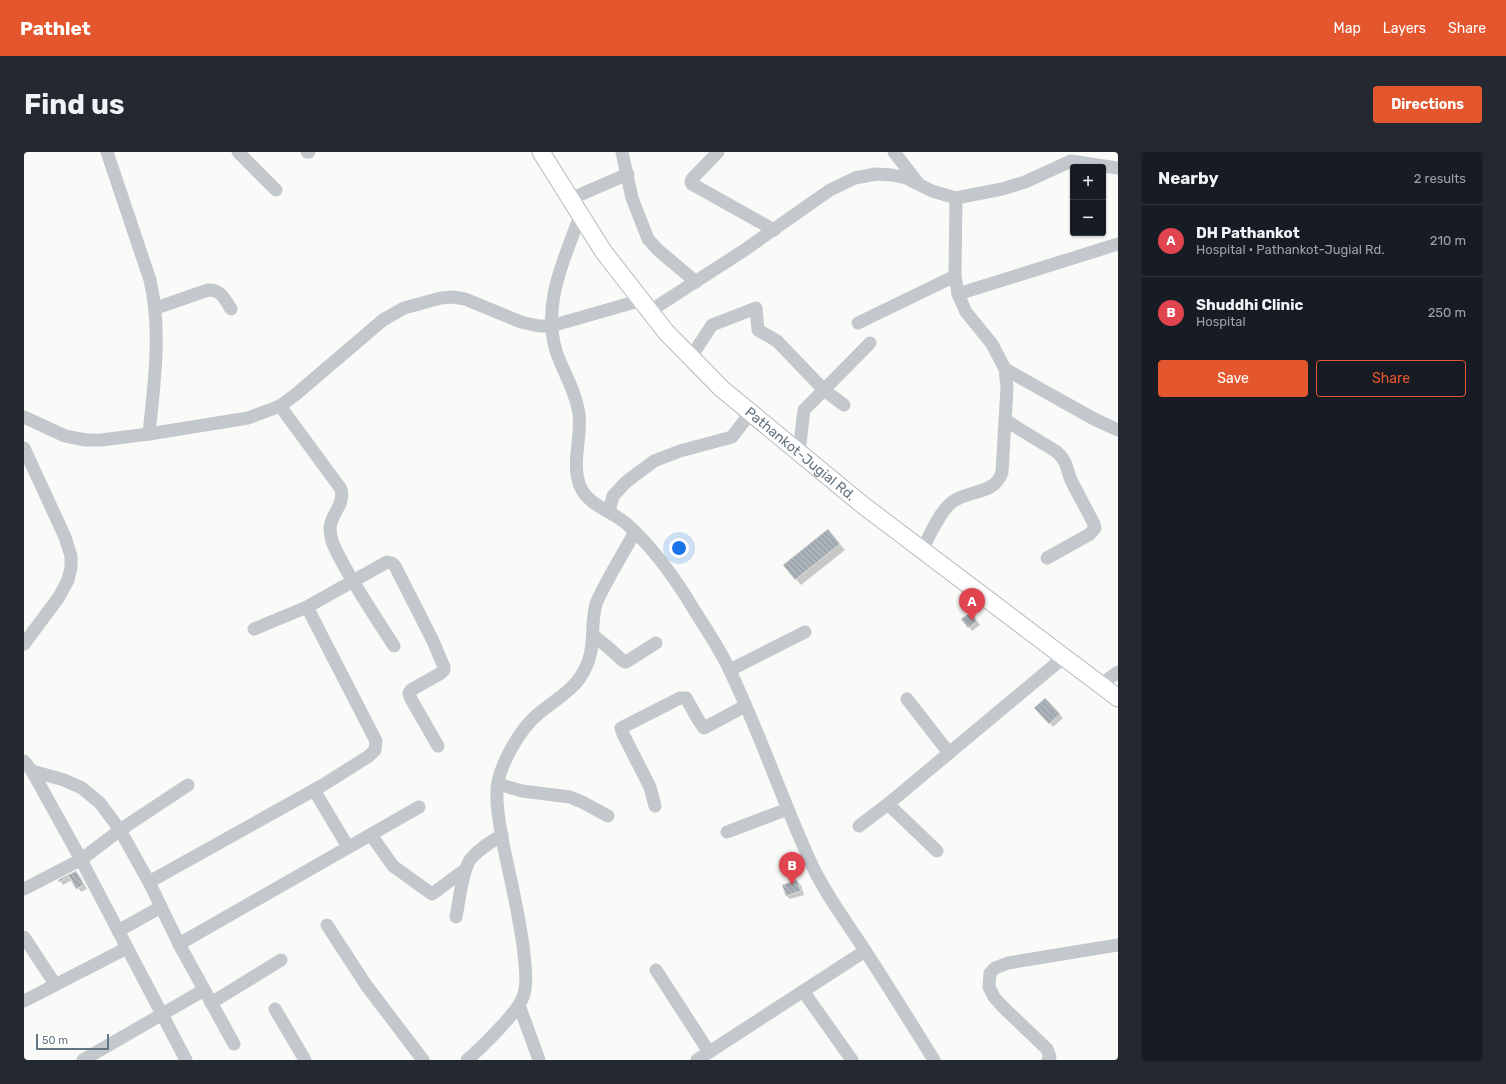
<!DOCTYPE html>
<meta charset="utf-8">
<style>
body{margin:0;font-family:Rubik,sans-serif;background:#242831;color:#f1f3f6}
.controls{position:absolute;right:12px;top:12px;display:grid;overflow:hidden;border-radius:4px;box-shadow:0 1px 3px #0004}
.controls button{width:36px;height:36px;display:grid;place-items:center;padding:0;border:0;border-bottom:1px solid #363941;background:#171b24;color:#f1f3f6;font:20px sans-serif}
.scale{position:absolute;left:12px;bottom:10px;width:73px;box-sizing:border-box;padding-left:4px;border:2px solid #657683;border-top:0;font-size:11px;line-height:14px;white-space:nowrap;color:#657683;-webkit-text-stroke:3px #fff;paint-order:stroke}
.you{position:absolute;left:655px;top:396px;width:14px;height:14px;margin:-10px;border:3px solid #fff;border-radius:50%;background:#1a73e8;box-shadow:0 0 0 6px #1a73e833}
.badge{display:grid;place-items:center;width:26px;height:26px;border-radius:50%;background:#e4572e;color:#fff;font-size:13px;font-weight:700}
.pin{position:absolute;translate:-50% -33px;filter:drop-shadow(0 1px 2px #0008)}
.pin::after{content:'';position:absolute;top:21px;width:14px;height:12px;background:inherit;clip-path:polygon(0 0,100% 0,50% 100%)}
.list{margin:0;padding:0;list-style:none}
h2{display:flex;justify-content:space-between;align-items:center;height:52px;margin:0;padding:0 16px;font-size:17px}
h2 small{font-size:13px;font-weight:400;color:#9ea1a6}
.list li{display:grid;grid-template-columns:26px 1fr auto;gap:12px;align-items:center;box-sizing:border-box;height:72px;padding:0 16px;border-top:1px solid #363941}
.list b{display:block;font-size:15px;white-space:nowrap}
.list p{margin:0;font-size:13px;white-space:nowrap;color:#9ea1a6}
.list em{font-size:13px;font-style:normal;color:#9ea1a6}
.actions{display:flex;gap:8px;padding:12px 16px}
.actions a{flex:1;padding:9px 0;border:1px solid #e4572e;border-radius:4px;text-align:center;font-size:14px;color:#e4572e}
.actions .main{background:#e4572e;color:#fff}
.map{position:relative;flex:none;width:1094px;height:908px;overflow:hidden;border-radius:4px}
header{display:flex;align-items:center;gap:24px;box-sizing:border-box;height:56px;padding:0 20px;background:#e4572e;color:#fff}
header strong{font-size:19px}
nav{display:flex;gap:22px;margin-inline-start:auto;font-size:14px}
.intro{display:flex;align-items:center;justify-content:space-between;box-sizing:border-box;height:96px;padding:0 24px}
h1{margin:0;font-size:28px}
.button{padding:10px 18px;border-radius:4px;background:#e4572e;color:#fff;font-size:14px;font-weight:700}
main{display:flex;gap:24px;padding:0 24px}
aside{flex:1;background:#171b24;border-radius:4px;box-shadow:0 1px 3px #0004}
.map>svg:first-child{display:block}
.shadow{fill:#0003}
.building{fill:url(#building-back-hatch);stroke:#dcdcda}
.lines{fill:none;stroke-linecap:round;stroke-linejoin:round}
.major-casing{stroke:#b5babe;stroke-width:19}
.minor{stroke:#c3c8cc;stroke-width:13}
.major{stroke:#fff;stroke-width:17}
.labels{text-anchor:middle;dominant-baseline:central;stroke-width:4;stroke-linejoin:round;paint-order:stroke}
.street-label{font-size:14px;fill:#657683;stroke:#fff}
</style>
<header>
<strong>Pathlet</strong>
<nav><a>Map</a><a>Layers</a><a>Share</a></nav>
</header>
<div class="intro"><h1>Find us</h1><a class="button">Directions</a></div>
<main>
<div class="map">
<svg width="1094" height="908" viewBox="0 0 1094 908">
<defs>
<pattern id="building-back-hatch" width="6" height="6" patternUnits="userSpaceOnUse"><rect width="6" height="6" fill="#aab3b9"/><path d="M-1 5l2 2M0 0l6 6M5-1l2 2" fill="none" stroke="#8e969c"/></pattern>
</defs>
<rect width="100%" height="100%" fill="#fafaf8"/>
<!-- shadow -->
<g class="shadow">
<path d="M809,384L821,398L777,433L772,427Z"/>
<path d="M950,465L956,473L948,479L945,475Z"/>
<path d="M1025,551L1039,566L1029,575L1026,571Z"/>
<path d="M52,720L56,724L63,737L57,740L48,728L39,733L36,729Z"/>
<path d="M773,729L777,733L780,743L766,747L763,744Z"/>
</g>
<!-- building -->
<g class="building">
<path d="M804,377L816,392L771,428L759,413Z"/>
<path d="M947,460L953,469L944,476L937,467Z"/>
<path d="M1021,546L1036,562L1025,572L1010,556Z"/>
<path d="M52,719L60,733L52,737L45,724L35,730L34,728Z"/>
<path d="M773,728L777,739L762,744L758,733Z"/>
</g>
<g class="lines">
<!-- major casing -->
<g class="major-casing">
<g id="major">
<path id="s1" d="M517,0L579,99L642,180L698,237L840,354L1094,546"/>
</g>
</g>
<!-- minor -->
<g class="minor">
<path d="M83,0L126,128C138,180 130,231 125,282"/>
<path d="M214,0L252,38"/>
<path d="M283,0H285"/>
<path d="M598,0L608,46L624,87L634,98L672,130"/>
<path d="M694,0L668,27L667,30L668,32L750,78"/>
<path d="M870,0L894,31"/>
<path d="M546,47L604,22"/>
<path d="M556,64C540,108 518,151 532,199C539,220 552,239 555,262C558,285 547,311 556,334C564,354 589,359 604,373C630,397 651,426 669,456C682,477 696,497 706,519C736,581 758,648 787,711C801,742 822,769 840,797C864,834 887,871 910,908"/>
<path d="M934,142L1094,92"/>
<path d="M132,156L184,138C197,137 201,148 207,157"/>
<path d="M626,159L719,99L806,38L831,26L852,22L868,23L882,26L908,39L932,46L978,37L1001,30L1047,9L1094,16"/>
<path d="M834,171L931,124"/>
<path d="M667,205L688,173L732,156L734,178L753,189L800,238L820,253"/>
<path d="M981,217L1070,267L1094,278"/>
<path d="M256,254L317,337C321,354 306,362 306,377C306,388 312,399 317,408C333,438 352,466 370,494"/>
<path d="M0,265L41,284L62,288H77L125,282L224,266L256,254L271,243L359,168L380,156L417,146L429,145L441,147L497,170L515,174H527L618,148"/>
<path d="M981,268L1033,300C1046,313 1041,316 1048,330C1055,344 1063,358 1070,372L1071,376L1066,382L1023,406"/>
<path d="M0,296L41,385L47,404V415L44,428L35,445L0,492"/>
<path d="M775,300L780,258L846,191"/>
<path d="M585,360L589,344L602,330L630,309L656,299L708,285L727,260"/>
<path d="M898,398C906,383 915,361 927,351C943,337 971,344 978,320L983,236L981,217L968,192L942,160L934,142L931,124L932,46"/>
<path d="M230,477L283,455"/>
<path d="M569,483L586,497L599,509L602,510L632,491"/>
<path d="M706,518L781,480"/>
<path d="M1076,533L1094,520"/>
<path d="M883,547L925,601"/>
<path d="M0,609L8,619L54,702L162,908"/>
<path d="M8,619L40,628L58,636L76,651L96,678L125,730L155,792L210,892"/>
<path d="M474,632L498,639L546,645L558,650L584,664"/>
<path d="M290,638L324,695"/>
<path d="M864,652L913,699"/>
<path d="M631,654L626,635L599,582L597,576L656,546H662L675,569L680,576L721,554"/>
<path d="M835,674L864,652L1039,506"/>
<path d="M703,680L764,657"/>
<path d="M347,683L369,714L408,742L442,717"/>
<path d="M125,730L299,633L345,604L351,598L352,589L283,455L363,410L368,411L371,414L409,489L420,515V518L417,521L387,538L385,541L387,547L414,594"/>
<path d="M0,737L58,707L96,678L164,633"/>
<path d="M432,765C435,751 438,719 446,708C454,697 467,690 478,683"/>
<path d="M303,773L342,833L399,908"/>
<path d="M94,779L137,755"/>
<path d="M0,785L31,832"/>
<path d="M155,792L395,655"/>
<path d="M632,818L685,900"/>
<path d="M779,839L828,908"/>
<path d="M0,849L103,796"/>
<path d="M187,851L257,808"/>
<path d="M495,853L515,908"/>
<path d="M251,857L281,908"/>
<path d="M59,908L180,838"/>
<path d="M443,908C456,897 494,860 499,845C504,832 501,815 500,801C496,769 489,737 482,706C478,686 472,660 473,640C473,616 496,577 514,562C528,550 547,540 557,524C574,498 565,478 572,452C576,441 582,432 587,422C595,408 603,394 611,380"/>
<path d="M673,908L841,799"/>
<path d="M1024,908L1026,905L1023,897L979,855L970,845L965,835L966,821L971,816L984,811L1094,793"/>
</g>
<!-- major -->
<use href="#major" class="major"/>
</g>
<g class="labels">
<!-- street labels -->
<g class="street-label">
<text stroke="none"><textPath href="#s1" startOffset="401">Pathankot-Jugial Rd.</textPath></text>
</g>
</g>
</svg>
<div class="controls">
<button>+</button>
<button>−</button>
</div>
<div class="scale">50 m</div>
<div class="you"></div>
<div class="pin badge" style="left:948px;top:469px;background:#e0444e">A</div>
<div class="pin badge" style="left:768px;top:733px;background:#e0444e">B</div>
</div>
<aside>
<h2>Nearby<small>2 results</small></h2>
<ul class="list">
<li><span class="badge" style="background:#e0444e">A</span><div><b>DH Pathankot</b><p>Hospital · Pathankot-Jugial Rd.</p></div><em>210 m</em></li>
<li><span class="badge" style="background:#e0444e">B</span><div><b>Shuddhi Clinic</b><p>Hospital</p></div><em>250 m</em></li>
</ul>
<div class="actions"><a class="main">Save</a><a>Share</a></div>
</aside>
</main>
